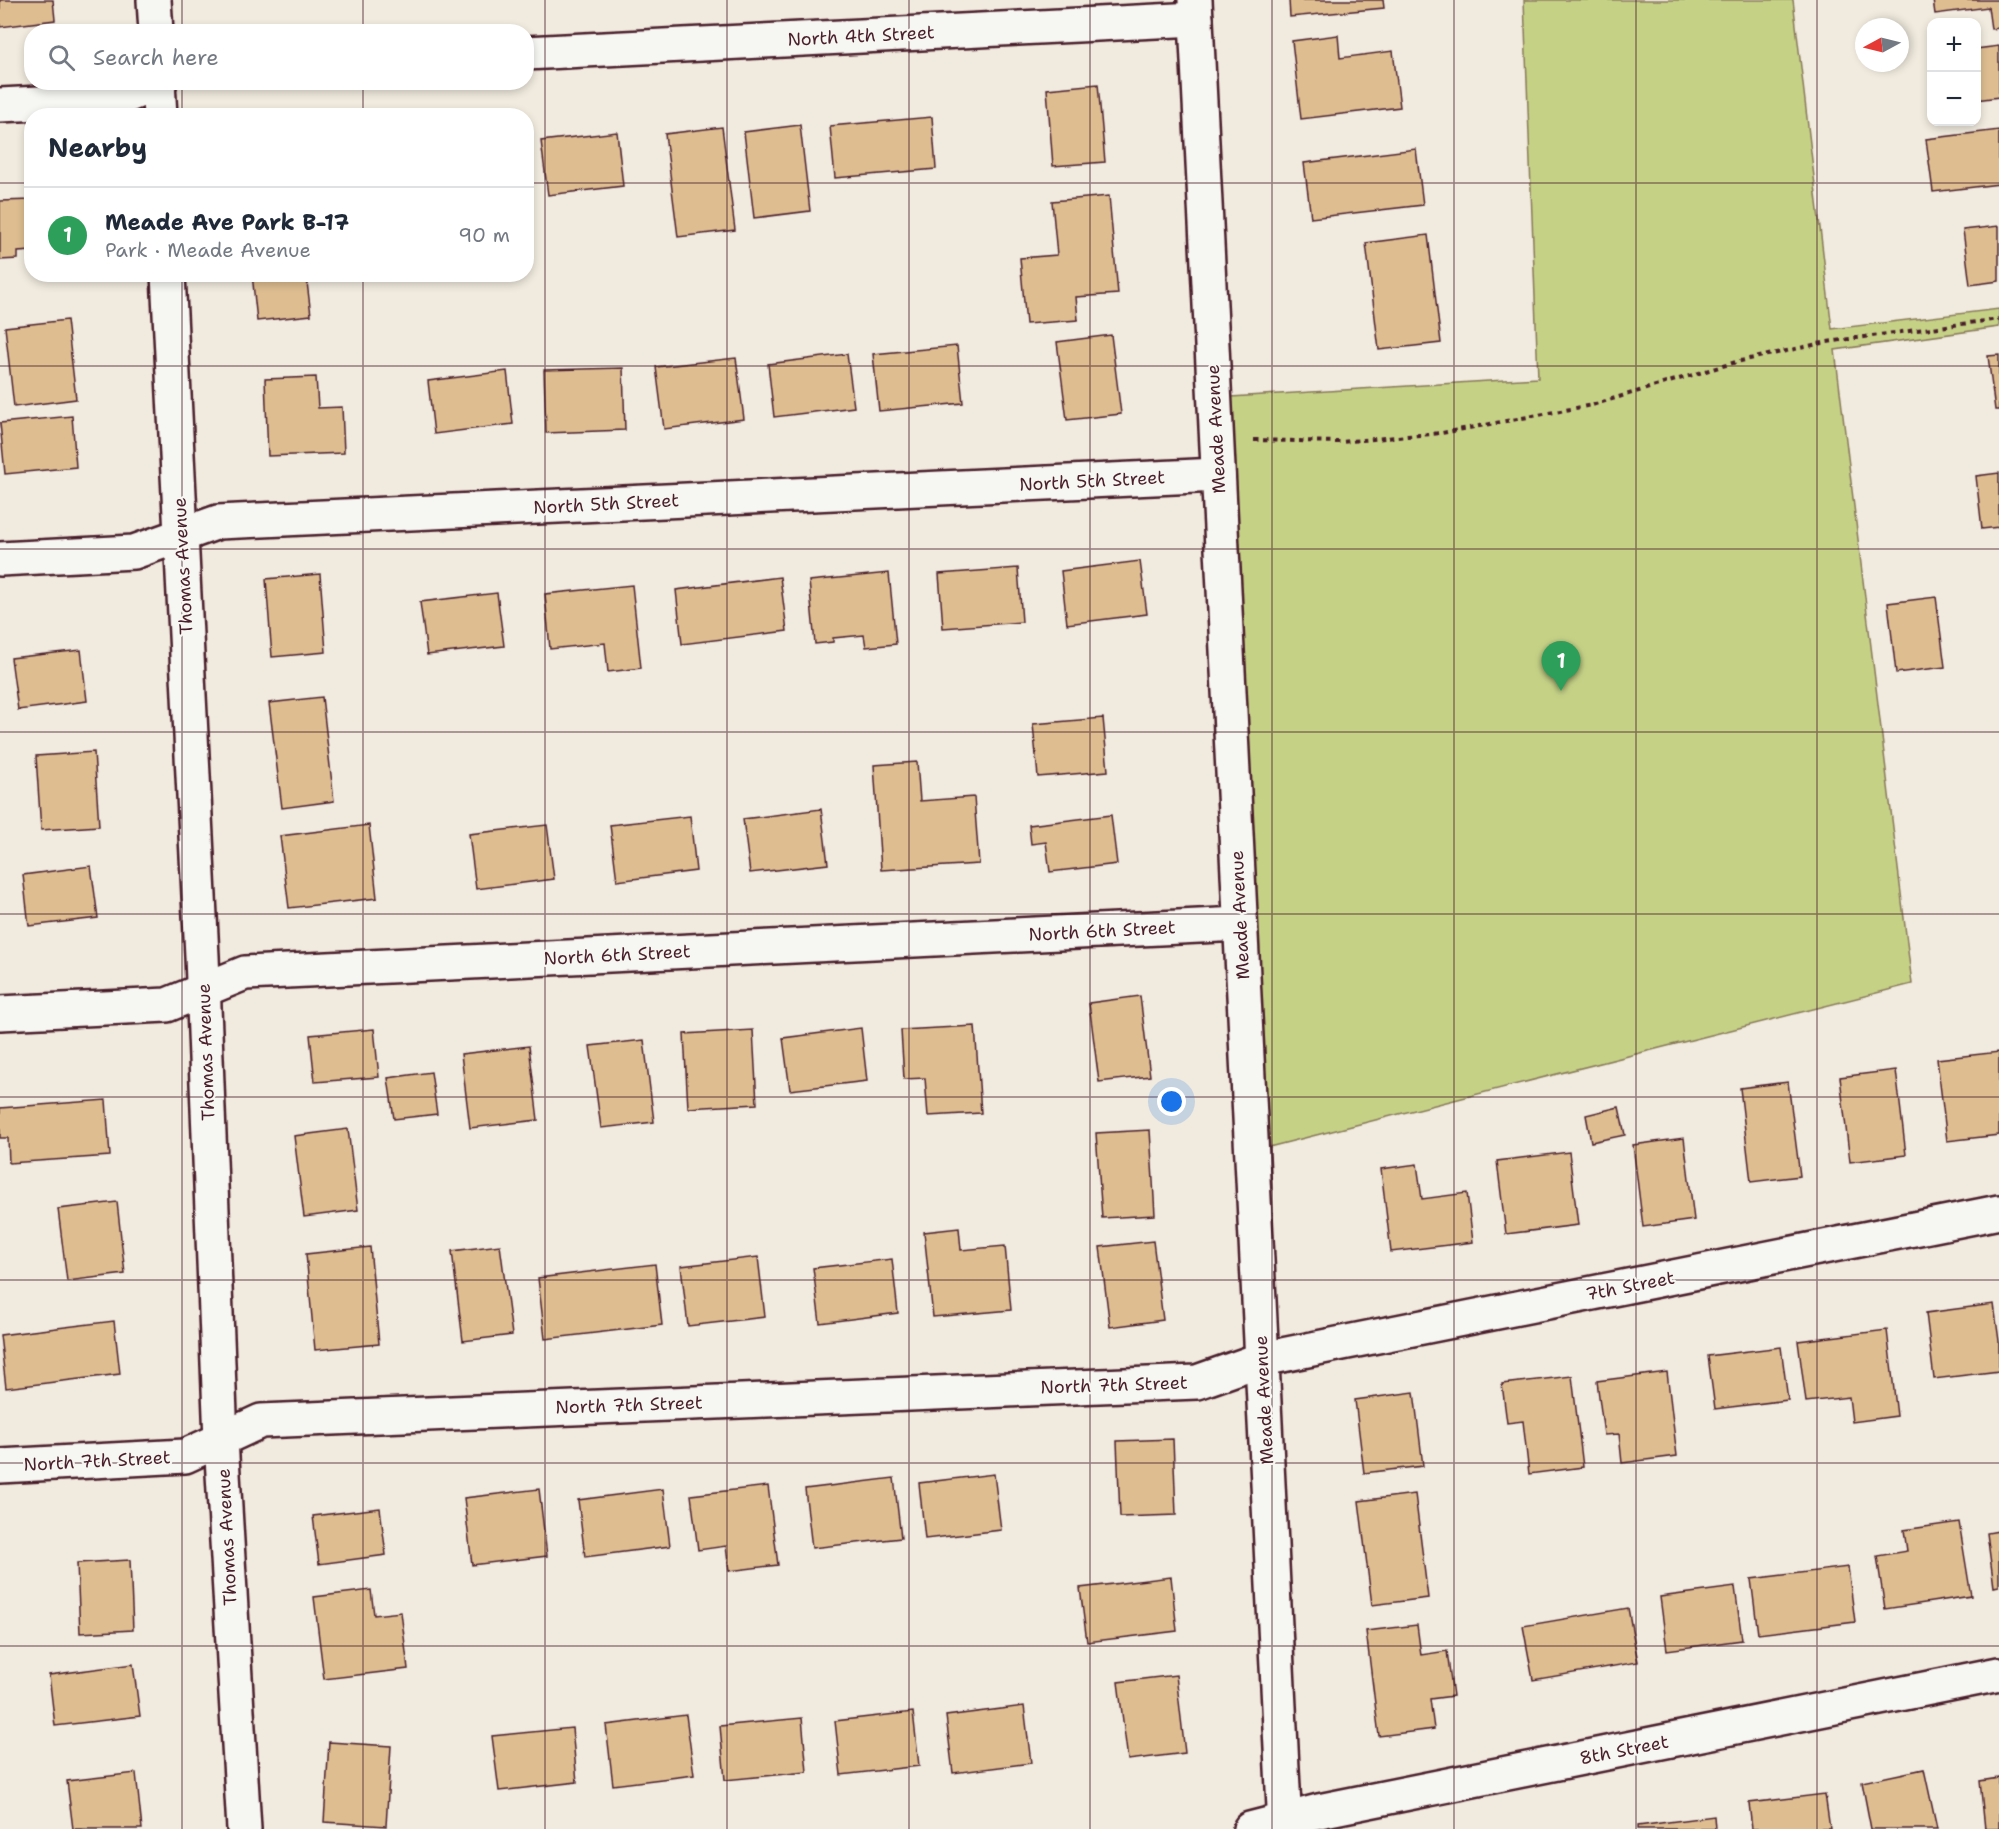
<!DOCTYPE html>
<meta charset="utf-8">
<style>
body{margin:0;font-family:"Shantell Sans",sans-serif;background:#f6f6f7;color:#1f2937}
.controls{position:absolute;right:18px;top:18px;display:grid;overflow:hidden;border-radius:12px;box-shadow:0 3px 9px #0003}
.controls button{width:54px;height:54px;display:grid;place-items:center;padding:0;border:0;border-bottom:2px solid #e0e1e3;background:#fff;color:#1f2937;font:30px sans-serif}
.compass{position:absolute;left:1855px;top:18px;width:54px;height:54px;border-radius:50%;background:#fff;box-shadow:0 3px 9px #0003;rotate:263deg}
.you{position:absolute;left:1172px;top:1102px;width:21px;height:21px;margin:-15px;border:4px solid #fff;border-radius:50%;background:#1a73e8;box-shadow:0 0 0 9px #1a73e833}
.badge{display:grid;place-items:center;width:39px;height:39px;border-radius:50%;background:#1a73e8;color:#fff;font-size:20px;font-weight:700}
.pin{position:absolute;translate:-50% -50px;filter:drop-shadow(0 2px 3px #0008)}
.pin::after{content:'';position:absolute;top:32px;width:21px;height:18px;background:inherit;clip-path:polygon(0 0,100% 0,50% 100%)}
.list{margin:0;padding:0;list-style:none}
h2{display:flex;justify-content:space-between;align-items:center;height:78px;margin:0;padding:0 24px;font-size:26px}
h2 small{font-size:20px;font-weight:400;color:#747a83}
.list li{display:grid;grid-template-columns:39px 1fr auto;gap:18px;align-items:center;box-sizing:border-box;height:96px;padding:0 24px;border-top:2px solid #e0e1e3}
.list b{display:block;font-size:22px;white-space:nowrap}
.list p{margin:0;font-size:20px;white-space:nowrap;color:#747a83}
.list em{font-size:20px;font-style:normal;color:#747a83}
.icon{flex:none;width:33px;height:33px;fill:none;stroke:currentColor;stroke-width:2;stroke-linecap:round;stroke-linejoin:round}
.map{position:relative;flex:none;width:1999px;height:1829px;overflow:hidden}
.search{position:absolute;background:#fff;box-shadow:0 3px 9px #0003;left:24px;top:24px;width:510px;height:66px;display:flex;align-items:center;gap:15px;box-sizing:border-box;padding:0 21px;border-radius:24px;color:#747a83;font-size:22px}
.panel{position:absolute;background:#fff;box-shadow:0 3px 9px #0003;left:24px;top:108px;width:510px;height:174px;border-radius:24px}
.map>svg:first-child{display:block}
.green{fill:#c5d286;stroke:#887858;stroke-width:1.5}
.building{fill:#debe91;stroke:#4a1f2b;stroke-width:1.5}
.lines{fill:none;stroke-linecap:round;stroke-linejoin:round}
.minor-casing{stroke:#4a1f2b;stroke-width:38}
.path{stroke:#4a1f2b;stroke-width:4;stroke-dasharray:4.5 4.5;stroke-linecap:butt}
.minor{stroke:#f6f6f2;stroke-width:33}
.grid{fill:none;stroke:#4a1f2b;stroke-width:1.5;stroke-opacity:0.55}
.labels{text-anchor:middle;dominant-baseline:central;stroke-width:4.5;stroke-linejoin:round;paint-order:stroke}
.street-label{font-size:18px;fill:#4a1f2b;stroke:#f6f6f2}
</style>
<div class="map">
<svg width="1999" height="1829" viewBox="0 0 1999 1829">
<rect width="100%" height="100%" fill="#f1ebdf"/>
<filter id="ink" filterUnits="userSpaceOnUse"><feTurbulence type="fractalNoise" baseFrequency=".0167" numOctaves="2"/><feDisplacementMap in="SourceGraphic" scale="12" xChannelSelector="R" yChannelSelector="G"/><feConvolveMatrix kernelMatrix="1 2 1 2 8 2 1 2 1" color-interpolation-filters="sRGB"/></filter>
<g filter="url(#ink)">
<!-- green -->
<path class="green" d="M1524,0H1793L1832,329L1999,309V327L1835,350L1912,984L1269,1147L1231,397L1538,378Z"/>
<!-- building -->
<g class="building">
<path d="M0,0H53L55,20L0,27Z"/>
<path d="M1289,0H1383L1384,8L1290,17Z"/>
<path d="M1933,0H1999V28L1991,29L1988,7L1935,14Z"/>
<path d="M1338,35L1340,58L1393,51L1400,107L1301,119L1292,41Z"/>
<path d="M1999,46V97L1976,100V49Z"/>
<path d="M1098,84L1105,162L1053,166L1047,89Z"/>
<path d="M932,117L936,169L835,178L830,126Z"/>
<path d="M800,125L810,211L754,218L744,132Z"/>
<path d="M722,127L735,230L678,237L665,134Z"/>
<path d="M1999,130V184L1933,192L1926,139Z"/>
<path d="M617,132L623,186L548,195L541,141Z"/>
<path d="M1416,149L1423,205L1311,218L1304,163Z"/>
<path d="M1109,196L1118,294L1076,297L1078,320L1026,324L1020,258L1057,255L1052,201Z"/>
<path d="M32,200V251L18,252V259L0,260V201Z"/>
<path d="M1999,226V281L1970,285L1963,230Z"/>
<path d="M1428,235L1441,343L1379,350L1366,243Z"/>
<path d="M252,274H306L311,315L257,321Z"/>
<path d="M67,320L76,399L14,407L5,327Z"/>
<path d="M1111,335L1121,414L1067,420L1057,342Z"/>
<path d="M957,346L963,403L879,411L873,354Z"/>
<path d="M847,354L854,407L774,417L768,364Z"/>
<path d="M1999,355V410H1995L1988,356Z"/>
<path d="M736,358L744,419L664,429L656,367Z"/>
<path d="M623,368L625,430L546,433L544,370Z"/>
<path d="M507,371L513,424L434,434L428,381Z"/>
<path d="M316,377L318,408L342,407L344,453L268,456L265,379Z"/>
<path d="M72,416L76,467L5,474L0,423Z"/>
<path d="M1999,473V527L1982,529L1976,476Z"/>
<path d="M1140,561L1147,614L1067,624L1061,571Z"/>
<path d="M1018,568L1022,622L943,628L939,574Z"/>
<path d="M889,573L896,644L866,647L864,635L833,638V642L815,644L809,581Z"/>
<path d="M320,574L326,652L272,657L266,579Z"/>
<path d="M780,577L787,631L682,644L676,590Z"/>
<path d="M632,585L641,668L608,672L605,643L550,649L545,594Z"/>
<path d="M497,593L504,646L427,655L420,602Z"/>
<path d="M1936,597L1945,667L1896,673L1888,603Z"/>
<path d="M81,650L87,701L18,710L11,658Z"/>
<path d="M322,697L334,801L282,808L269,703Z"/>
<path d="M1103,718L1108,771L1038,777L1033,724Z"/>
<path d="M94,752L99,826L41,830L36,756Z"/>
<path d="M917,762L920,801L974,797L979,864L881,870L874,765Z"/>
<path d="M821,809L828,864L750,873L743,819Z"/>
<path d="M1111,815L1117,864L1050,872L1046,842L1031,844L1029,825Z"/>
<path d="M690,816L696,871L617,881L610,825Z"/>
<path d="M369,825L377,898L289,908L280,836Z"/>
<path d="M547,825L554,879L476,889L469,834Z"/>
<path d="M91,866L98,918L29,926L23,875Z"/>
<path d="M1140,996L1150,1076L1099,1082L1089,1003Z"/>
<path d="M975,1026L981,1113L928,1116L925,1078L904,1079L901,1030Z"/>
<path d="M861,1028L867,1081L790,1090L783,1038Z"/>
<path d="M374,1029L379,1077L315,1082L310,1035Z"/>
<path d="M753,1030L757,1104L688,1108L684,1034Z"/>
<path d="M644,1040L654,1122L601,1128L590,1046Z"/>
<path d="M529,1046L538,1120L470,1128L461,1054Z"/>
<path d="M1999,1052V1135L1947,1141L1937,1059Z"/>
<path d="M1896,1070L1906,1155L1850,1162L1840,1077Z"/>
<path d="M431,1072L437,1114L394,1119L388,1078Z"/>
<path d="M1788,1082L1800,1176L1751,1182L1740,1088Z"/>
<path d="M106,1100L110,1156L9,1163L8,1138H0V1108Z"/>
<path d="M1619,1107L1625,1135L1591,1142L1586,1115Z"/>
<path d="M348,1129L358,1210L304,1217L294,1136Z"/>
<path d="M1150,1130L1155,1215L1102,1218L1096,1133Z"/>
<path d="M1684,1138L1694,1220L1643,1227L1633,1145Z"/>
<path d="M1569,1152L1578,1225L1506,1234L1497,1161Z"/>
<path d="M1417,1164L1422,1199L1467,1193L1473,1242L1391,1252L1381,1169Z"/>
<path d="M117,1202L125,1274L67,1281L58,1209Z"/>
<path d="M959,1228L961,1250L1005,1246L1011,1310L933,1317L924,1232Z"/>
<path d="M1153,1241L1163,1320L1110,1327L1100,1247Z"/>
<path d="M500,1245L512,1335L463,1341L452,1251Z"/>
<path d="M370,1247L379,1344L315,1350L306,1254Z"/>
<path d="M758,1257L765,1317L688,1326L681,1266Z"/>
<path d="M892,1259L898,1313L820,1323L813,1268Z"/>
<path d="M655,1264L662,1325L545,1339L538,1278Z"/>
<path d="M1994,1304L1999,1341V1371L1934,1379L1926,1313Z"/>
<path d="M114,1321L120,1374L6,1388L0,1335Z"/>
<path d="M1887,1330L1897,1416L1852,1422L1849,1397L1806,1402L1798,1341Z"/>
<path d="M1781,1347L1788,1400L1715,1409L1708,1356Z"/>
<path d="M1667,1372L1677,1456L1622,1463L1619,1434L1604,1435L1597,1381Z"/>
<path d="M1572,1376L1583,1467L1529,1474L1523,1421L1507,1423L1502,1384Z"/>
<path d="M1414,1392L1423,1466L1364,1473L1355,1400Z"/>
<path d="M1173,1439L1176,1515L1120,1517L1117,1441Z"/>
<path d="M994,1474L1001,1530L925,1539L919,1483Z"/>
<path d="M894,1478L901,1538L812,1548L805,1489Z"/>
<path d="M768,1486L778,1565L729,1571L726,1546L698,1550L691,1495Z"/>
<path d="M539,1489L547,1556L472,1565L464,1498Z"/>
<path d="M663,1489L670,1546L585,1557L578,1500Z"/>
<path d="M1415,1494L1428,1598L1372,1605L1359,1501Z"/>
<path d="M380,1508L386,1555L319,1564L313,1516Z"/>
<path d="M1959,1522L1971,1596L1885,1609L1877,1556L1907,1551L1904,1530Z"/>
<path d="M1999,1531V1586L1994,1587L1987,1533Z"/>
<path d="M130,1560L133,1630L80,1633L77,1563Z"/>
<path d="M1848,1567L1855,1622L1758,1634L1751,1579Z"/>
<path d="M1171,1577L1177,1631L1087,1642L1080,1588Z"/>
<path d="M1735,1587L1742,1640L1667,1650L1660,1597Z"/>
<path d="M371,1590L374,1615L401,1612L408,1669L324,1679L314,1597Z"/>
<path d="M1628,1608L1638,1662L1533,1680L1523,1626Z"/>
<path d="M1417,1625L1421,1655L1447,1651L1453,1696L1430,1699L1434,1729L1379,1736L1366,1631Z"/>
<path d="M133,1664L140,1716L55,1726L49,1675Z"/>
<path d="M1176,1675L1185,1753L1128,1760L1118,1682Z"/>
<path d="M1024,1706L1031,1763L953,1773L946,1716Z"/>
<path d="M913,1712L919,1766L841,1775L835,1721Z"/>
<path d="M686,1715L694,1775L613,1785L606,1725Z"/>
<path d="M802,1718L807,1772L725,1780L720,1726Z"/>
<path d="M572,1728L577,1782L499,1791L492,1736Z"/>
<path d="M329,1742L391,1746L386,1826L324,1822Z"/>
<path d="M1924,1769L1937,1829H1871L1862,1782Z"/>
<path d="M136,1773L142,1829H73L67,1781Z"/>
<path d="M1999,1778V1829H1985L1980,1781Z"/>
<path d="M1825,1794L1830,1829H1752L1749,1803Z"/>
<path d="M1714,1816L1715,1829H1638V1826Z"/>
</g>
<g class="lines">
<!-- minor casing -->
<g class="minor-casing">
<g id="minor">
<path d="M154,0L156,32"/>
<path d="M1195,0L1285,1829"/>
<path d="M526,53L1196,19"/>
<path d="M158,82L160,116"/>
<path d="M0,105L119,99L160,82"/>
<path d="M168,274L202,956L221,1440L244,1829"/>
<path d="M0,559L134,552L218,522L1218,475"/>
<path d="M0,1013L167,1005L245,973L1240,924"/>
<path d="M0,1466L185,1456L261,1421L1197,1382L1262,1359L1999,1212"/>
<path d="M1250,1829L1319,1811L1999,1674"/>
</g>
</g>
<!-- path -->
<path class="path" d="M1254,440L1340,442L1442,433L1592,405L1736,362L1827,342L1999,319"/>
<!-- minor -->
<use href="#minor" class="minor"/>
</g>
</g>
<!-- grid -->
<path class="grid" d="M182,0V32M363,0V32M545,0V1829M727,0V1829M909,0V1829M1090,0V1829M1272,0V1829M1454,0V1829M1636,0V1829M1817,0V1829M182,82V116M363,82V116M0,183H32M526,183H1999M182,274V1829M363,274V1829M0,366H1999M0,549H1999M0,732H1999M0,914H1999M0,1097H1999M0,1280H1999M0,1463H1999M0,1646H1999"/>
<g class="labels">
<!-- street labels -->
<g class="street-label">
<text transform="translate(861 36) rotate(-3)">North 4th Street</text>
<text transform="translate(1216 429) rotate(-93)">Meade Avenue</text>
<text transform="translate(1092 481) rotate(-3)">North 5th Street</text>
<text transform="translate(606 504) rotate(-3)">North 5th Street</text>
<text transform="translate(183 566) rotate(-93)">Thomas Avenue</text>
<text transform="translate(1240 915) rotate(-93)">Meade Avenue</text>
<text transform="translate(1102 931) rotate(-3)">North 6th Street</text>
<text transform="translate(617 955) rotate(-3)">North 6th Street</text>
<text transform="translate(206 1052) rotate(-92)">Thomas Avenue</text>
<text transform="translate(1630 1286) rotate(-11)">7th Street</text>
<text transform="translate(1114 1385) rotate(-2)">North 7th Street</text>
<text transform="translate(1264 1400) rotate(-93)">Meade Avenue</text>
<text transform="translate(629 1405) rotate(-2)">North 7th Street</text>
<text transform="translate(97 1461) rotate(-3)">North 7th Street</text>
<text transform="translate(227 1537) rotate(-93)">Thomas Avenue</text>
<text transform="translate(1624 1750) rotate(-11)">8th Street</text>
</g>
</g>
</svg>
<div class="controls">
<button>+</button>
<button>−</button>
</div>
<svg class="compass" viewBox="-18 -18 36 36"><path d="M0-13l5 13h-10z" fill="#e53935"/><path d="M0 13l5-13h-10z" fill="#747a83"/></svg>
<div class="you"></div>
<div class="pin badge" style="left:1561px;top:691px;background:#2e9e5b">1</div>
<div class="search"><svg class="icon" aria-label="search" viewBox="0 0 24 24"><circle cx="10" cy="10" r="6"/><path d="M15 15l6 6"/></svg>Search here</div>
<section class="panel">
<h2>Nearby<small></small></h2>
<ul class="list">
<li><span class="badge" style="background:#2e9e5b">1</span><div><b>Meade Ave Park B-17</b><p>Park · Meade Avenue</p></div><em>90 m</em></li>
</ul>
</section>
</div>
